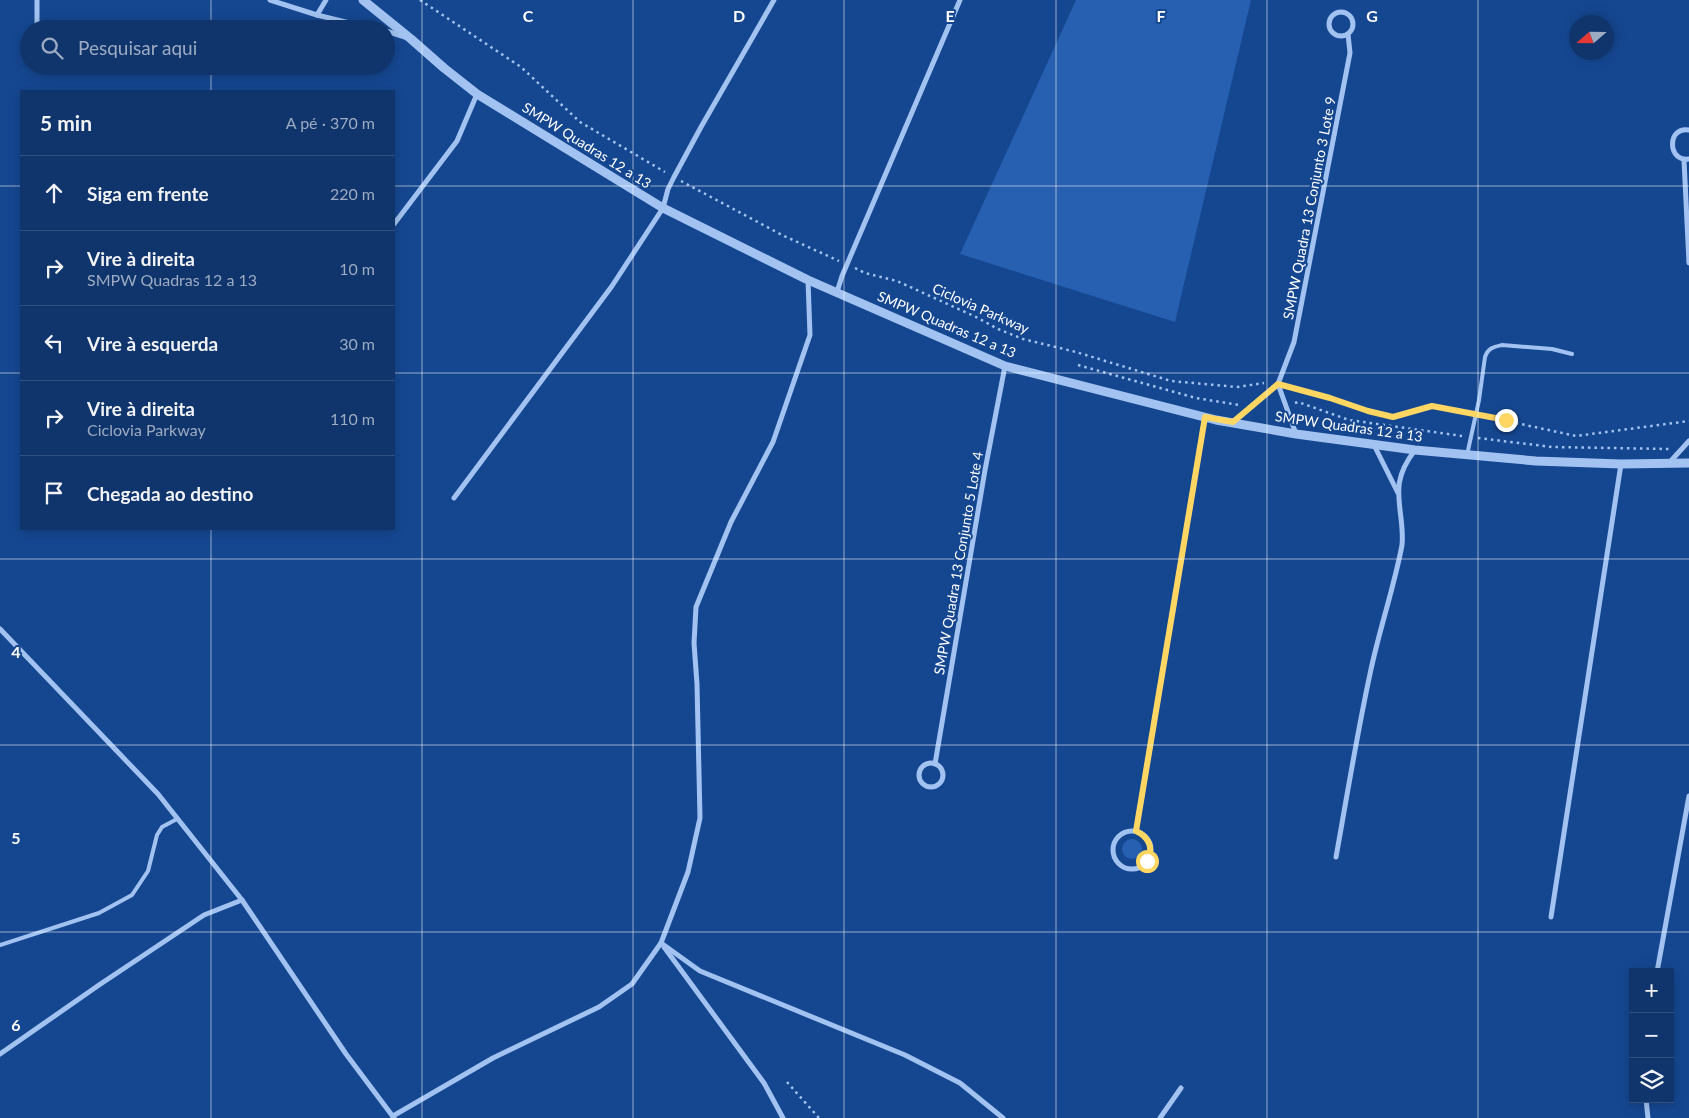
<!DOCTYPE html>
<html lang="pt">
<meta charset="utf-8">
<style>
body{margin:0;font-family:Lato,sans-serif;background:#1e4075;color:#f1f3f6}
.controls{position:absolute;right:15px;bottom:15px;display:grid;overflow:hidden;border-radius:0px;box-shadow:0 2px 12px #0003}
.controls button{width:45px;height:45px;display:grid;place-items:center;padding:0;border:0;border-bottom:1px solid #305080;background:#10356d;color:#f1f3f6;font:25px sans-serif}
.compass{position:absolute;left:1569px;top:15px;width:45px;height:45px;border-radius:50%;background:#10356d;box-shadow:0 2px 12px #0003;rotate:250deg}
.stop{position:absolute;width:15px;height:15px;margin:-11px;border:4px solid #ffd662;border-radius:50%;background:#fff}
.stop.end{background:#ffd662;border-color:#fff;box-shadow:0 1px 5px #0008}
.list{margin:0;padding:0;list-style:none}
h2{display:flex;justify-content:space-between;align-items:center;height:65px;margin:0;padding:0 20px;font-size:21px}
h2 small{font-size:16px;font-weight:400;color:#9cabc2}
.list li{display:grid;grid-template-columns:32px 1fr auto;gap:15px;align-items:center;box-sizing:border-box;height:75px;padding:0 20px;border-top:1px solid #305080}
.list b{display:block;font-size:19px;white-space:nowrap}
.list p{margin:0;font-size:16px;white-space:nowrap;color:#9cabc2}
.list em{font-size:16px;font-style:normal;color:#9cabc2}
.icon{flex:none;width:28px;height:28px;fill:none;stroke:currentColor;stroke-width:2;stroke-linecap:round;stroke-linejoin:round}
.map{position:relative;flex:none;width:1689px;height:1118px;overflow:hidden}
.search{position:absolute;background:#10356d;box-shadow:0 2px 12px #0003;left:20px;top:20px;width:375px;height:55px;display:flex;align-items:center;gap:12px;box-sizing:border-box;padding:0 18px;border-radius:28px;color:#9cabc2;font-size:19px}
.panel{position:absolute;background:#10356d;box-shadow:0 2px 12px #0003;left:20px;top:90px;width:375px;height:440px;border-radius:0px}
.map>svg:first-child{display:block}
.green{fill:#2760b0}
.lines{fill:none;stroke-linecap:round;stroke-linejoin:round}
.path{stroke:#a2c3f1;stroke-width:2.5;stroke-dasharray:2.5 4;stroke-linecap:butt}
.service{stroke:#a2c3f1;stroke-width:4}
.minor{stroke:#a2c3f1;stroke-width:5}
.tertiary{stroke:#a2c3f1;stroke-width:9}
.route{stroke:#ffd662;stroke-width:6}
.grid{fill:none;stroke:#fff;stroke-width:1;stroke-opacity:0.55}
.labels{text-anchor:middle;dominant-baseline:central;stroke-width:4;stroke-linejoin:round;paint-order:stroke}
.street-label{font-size:14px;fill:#fff;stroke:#154791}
.grid-label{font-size:16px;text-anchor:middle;font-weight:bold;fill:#fff;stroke:#154791;stroke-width:4;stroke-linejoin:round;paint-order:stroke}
</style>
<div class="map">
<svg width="1689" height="1118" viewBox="0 0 1689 1118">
<rect width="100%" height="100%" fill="#154791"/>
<!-- green -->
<g class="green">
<path d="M1076,0H1251L1175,322L960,254Z"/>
<circle cx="1132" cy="849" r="10"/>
</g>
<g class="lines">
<!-- path -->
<g class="path">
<path d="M420,0L521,67L580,122L665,172"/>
<path d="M681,181L782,235L839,261"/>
<path d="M855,268L865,273L897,281L976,317L998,329L1023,339L1076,352L1171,381L1237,387L1264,383"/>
<path d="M1078,365L1196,398L1239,405"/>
<path d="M1288,387L1330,398L1368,411L1393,417L1432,406L1469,413"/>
<path d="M1295,403L1298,402L1349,420L1462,436"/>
<path d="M1484,416L1576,436L1689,421"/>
<path d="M1478,438L1552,447L1669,449"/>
<path d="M787,1082L819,1118"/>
</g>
<!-- service -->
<g class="service">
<path d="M1467,455L1479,400L1485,357C1488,348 1493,347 1502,345L1552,349L1572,354"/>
<path d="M0,945L99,913L132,895L148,871L157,835L162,827L177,819"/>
</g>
<!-- minor -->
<g class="minor">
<path d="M270,0L317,15L374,29"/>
<circle cx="1341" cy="24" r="12"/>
<path d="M317,15L326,0"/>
<path d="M37,29V0"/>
<path d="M386,31L405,37"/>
<path d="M1689,130C1667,126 1667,162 1689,159"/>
<path d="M1684,160L1689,263"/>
<path d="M394,224L457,141L477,94"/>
<path d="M837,292L842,276L960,0"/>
<path d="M1278,384L1296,434"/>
<path d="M1233,422L1278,384L1294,342L1350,53L1348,34"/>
<path d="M1374,445L1398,493"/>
<path d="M1669,463L1689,441"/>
<path d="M454,498L612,286L663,208L668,189L674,177L701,127L774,0"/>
<path d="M0,629L158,794L242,900L346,1054L394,1118"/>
<circle cx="931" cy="775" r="12"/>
<path d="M935,764L985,470L1005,366"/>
<path d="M1136,831L1205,417"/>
<circle cx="1132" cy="850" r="19"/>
<path d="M1336,857C1347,796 1357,734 1370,674C1379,630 1394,588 1402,545C1403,536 1402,527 1401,518C1397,489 1396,475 1415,450"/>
<path d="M1551,917L1621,464"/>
<path d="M661,943L700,971L905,1055L960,1083L1003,1118"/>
<path d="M664,947L764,1083L783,1118"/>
<path d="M1657,972L1689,796"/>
<path d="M0,1054L99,985L204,915L242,900"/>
<path d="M1646,1099L1648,1118"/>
<path d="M393,1116L493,1058L599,1007L632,984L661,943L688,872L700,818L697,684L694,643L696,607L731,522L773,442L810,335L808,280"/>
<path d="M1160,1118L1181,1088"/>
</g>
<!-- tertiary -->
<path class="tertiary" d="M363,0L411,39L444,68L477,94L663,208L808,280L1005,366L1216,420L1296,434L1415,450L1536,461L1621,464L1689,463"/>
</g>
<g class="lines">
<!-- route -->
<path class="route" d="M1147,861C1154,848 1149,837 1136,831L1205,417L1233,422L1278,384L1330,398L1368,411L1393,417L1432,406L1506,420"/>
</g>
<!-- grid -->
<path class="grid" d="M211,0V29M422,0V1118M633,0V1118M844,0V1118M1056,0V1118M1267,0V1118M1478,0V1118M211,66V91M0,186H21M394,186H1689M0,373H21M394,373H1689M211,529V1118M0,559H1689M0,745H1689M0,932H1689"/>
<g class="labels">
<!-- street labels -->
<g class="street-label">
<text transform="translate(587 145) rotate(32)">SMPW Quadras 12 a 13</text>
<text transform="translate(1309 208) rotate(-79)">SMPW Quadra 13 Conjunto 3 Lote 9</text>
<text transform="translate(981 308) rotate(24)">Ciclovia Parkway</text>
<text transform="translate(947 324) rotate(23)">SMPW Quadras 12 a 13</text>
<text transform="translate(1349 426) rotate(8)">SMPW Quadras 12 a 13</text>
<text transform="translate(958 563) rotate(-80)">SMPW Quadra 13 Conjunto 5 Lote 4</text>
</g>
</g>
<g class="grid-label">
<text x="528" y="22">C</text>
<text x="739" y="22">D</text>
<text x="950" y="22">E</text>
<text x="1161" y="22">F</text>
<text x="1372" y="22">G</text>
<text x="16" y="658">4</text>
<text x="16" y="844">5</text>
<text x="16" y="1031">6</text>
</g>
</svg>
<div class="controls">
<button>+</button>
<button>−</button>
<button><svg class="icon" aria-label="layers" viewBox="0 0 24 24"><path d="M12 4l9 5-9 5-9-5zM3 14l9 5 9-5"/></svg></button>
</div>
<svg class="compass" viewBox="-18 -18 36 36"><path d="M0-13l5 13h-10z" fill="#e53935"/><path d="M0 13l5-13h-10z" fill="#9cabc2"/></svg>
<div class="stop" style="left:1147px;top:861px"></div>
<div class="stop end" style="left:1506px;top:420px"></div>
<div class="search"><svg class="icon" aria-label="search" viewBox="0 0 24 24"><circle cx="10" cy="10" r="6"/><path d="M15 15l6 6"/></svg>Pesquisar aqui</div>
<section class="panel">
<h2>5 min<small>A pé · 370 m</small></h2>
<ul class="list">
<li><svg class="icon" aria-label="ahead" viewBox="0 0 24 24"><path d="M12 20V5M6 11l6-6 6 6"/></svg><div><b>Siga em frente</b></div><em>220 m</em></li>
<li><svg class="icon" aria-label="right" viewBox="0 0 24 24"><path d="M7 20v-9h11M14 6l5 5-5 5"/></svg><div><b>Vire à direita</b><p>SMPW Quadras 12 a 13</p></div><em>10 m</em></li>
<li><svg class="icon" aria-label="left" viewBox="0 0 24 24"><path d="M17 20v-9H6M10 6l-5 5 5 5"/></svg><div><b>Vire à esquerda</b></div><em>30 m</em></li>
<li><svg class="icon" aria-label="right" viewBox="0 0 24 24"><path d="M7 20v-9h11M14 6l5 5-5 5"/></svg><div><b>Vire à direita</b><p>Ciclovia Parkway</p></div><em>110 m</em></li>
<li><svg class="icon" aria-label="arrive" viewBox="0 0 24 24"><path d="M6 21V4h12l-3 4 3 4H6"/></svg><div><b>Chegada ao destino</b></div></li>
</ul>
</section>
</div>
